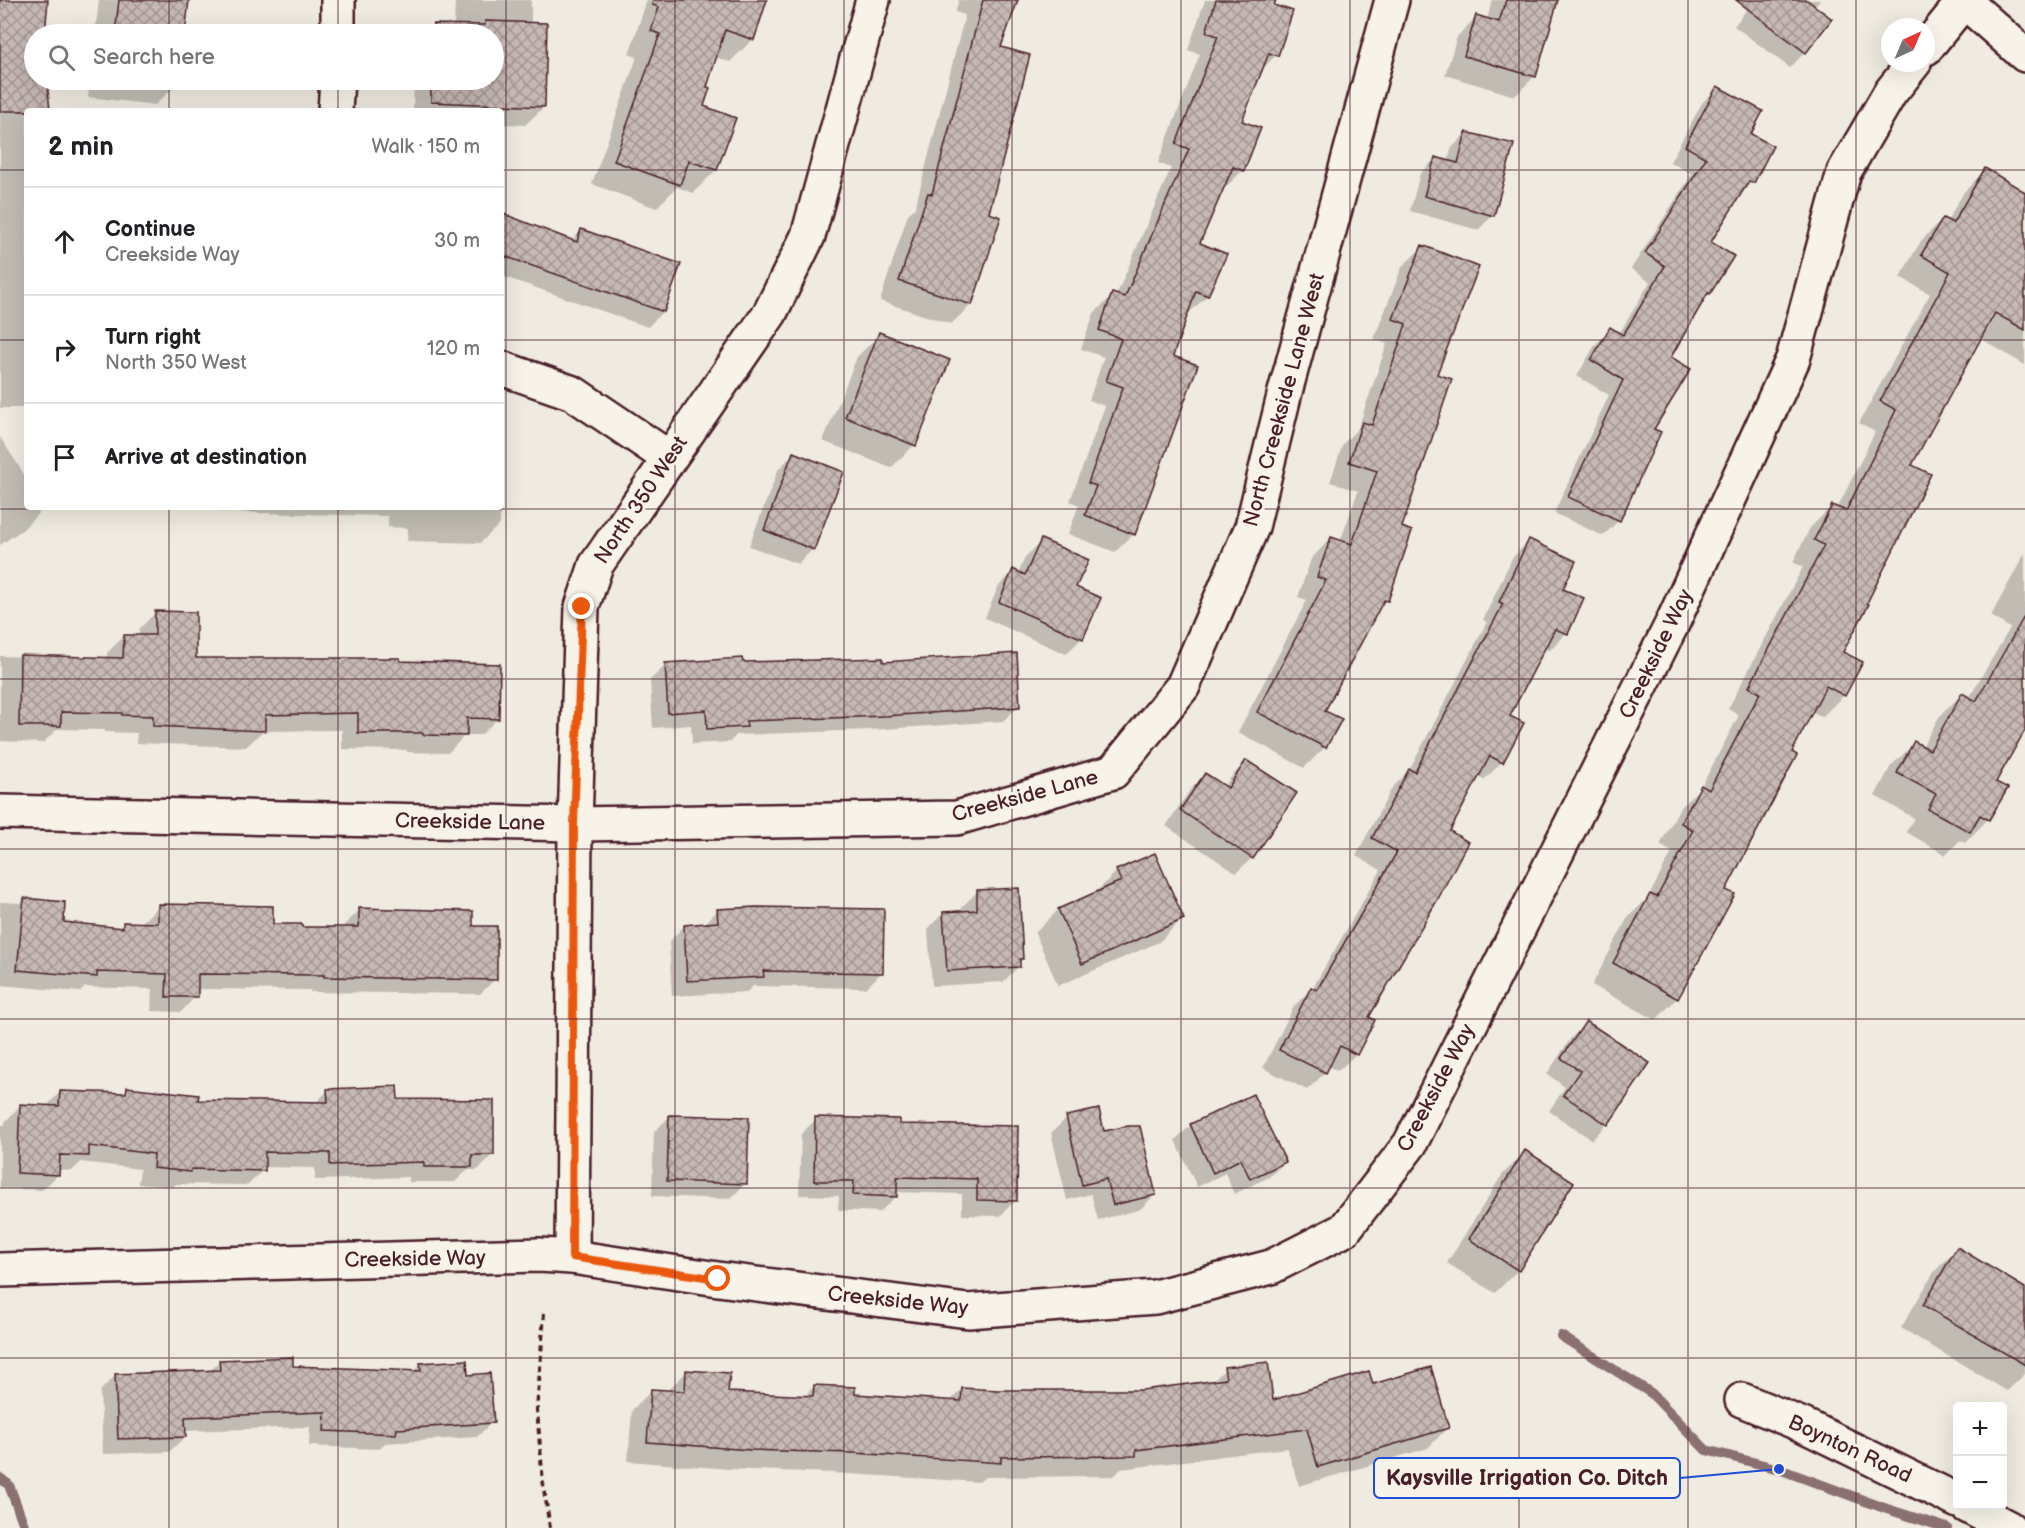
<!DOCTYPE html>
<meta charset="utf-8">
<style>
body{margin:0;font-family:"Balsamiq Sans",sans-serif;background:#f2f2f2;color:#202124}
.controls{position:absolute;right:18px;bottom:18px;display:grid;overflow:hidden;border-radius:6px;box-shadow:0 6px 24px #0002}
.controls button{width:54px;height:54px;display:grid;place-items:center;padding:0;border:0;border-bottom:2px solid #e0e0e0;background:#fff;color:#202124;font:30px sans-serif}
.compass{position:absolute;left:1881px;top:18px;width:54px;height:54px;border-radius:50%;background:#fff;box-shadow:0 6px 24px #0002;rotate:44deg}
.stop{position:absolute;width:18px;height:18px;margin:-14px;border:4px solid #ea580c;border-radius:50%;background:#fff}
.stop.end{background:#ea580c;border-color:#fff;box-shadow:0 2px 6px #0008}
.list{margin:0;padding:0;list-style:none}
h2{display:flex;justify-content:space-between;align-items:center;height:78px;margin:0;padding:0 24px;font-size:26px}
h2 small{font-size:20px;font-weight:400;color:#757577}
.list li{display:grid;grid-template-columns:39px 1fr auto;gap:18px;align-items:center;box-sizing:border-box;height:108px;padding:0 24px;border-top:2px solid #e0e0e0}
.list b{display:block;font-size:22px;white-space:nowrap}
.list p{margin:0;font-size:20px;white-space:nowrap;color:#757577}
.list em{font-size:20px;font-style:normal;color:#757577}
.icon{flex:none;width:33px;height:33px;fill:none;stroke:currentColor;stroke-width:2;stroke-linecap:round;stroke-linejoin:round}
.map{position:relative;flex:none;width:2025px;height:1528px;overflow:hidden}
.search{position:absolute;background:#fff;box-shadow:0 6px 24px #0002;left:24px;top:24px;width:480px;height:66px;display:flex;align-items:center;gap:15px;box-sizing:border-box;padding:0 21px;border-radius:33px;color:#757577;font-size:22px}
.panel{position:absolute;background:#fff;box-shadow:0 6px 24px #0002;left:24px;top:108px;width:480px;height:402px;border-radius:6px}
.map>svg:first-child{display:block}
.shadow{fill:#0003}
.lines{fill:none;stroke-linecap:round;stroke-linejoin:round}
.stream{stroke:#8b6f72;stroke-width:10}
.building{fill:url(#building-cross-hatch);stroke:#4a1f2b;stroke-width:1.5}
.minor-casing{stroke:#4a1f2b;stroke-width:38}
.path{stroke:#4a1f2b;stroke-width:4;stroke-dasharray:6 4.5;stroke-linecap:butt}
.minor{stroke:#f7f3e8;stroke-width:33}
.route{stroke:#ea580c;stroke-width:8}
.grid{fill:none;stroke:#4a1f2b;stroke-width:1.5;stroke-opacity:0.55}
.labels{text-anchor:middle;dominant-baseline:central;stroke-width:6;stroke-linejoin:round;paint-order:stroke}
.street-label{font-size:21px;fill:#4a1f2b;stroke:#f7f3e8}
.leader{fill:none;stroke:#1d4ed8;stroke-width:2}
.callout-dot{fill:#1d4ed8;stroke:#f7f3e8;stroke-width:2}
.callout{fill:#f7f3e8;stroke:#1d4ed8;stroke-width:2}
.callout-label{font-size:22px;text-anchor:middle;font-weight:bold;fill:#4a1f2b}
</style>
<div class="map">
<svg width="2025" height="1528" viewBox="0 0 2025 1528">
<defs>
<pattern id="building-cross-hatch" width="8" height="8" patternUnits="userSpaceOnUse" patternTransform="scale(1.5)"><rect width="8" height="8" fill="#c6b8b3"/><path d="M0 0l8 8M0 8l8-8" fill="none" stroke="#a39592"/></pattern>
</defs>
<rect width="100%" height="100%" fill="#f0ebe0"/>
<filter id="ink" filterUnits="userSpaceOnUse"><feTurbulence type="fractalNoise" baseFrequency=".0167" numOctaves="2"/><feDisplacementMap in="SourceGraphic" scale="12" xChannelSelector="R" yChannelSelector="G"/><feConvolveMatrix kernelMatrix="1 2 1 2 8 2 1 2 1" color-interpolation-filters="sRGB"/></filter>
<g filter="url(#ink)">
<!-- shadow -->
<g class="shadow">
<path d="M0,0H47L44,34H34V80H42V90L48,111H27V408H0Z"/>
<path d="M99,0H188L184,34H95Z"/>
<path d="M455,0H531V24L544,107L525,125L501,124V111H413L414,80H494V34H424L433,25L454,26Z"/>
<path d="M647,0H766L753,39L730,62L715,57L705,88L702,107L716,170L693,193L677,187L656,208L592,184L637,57L629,54Z"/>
<path d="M959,0H1016L999,48L987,214L971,305L951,324L880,301L908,214L915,208L965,15L955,12Z"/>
<path d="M1205,0H1274L1272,6L1276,55L1261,71L1240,122L1243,170L1224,189L1222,188L1198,244L1225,255L1207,296L1188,314L1186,313L1171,357L1134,534L1115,552L1068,534L1079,505L1070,501L1105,406L1089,400L1104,357L1081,349L1094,313L1113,295L1116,296L1171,168L1158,163L1200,54L1188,50Z"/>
<path d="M1492,0H1556L1535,76L1515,96L1445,75L1457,37L1476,17L1487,20Z"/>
<path d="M1754,0H1820L1814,7L1805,52L1790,68L1734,26Z"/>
<path d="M90,80H179V82L155,105L88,97Z"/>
<path d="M1718,87L1749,135L1752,182L1737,198L1709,243V293L1703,299L1669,358L1652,430L1619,520L1603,536L1554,513L1609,395L1577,376L1595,345L1611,329L1619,334L1650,282L1631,269L1692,174L1670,162L1702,103Z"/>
<path d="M1466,133L1493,215L1478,230L1410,211L1420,174L1436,158L1448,162L1451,149Z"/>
<path d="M1985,170L2025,193V365L1980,338L1910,465L1841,653L1844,695L1822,717L1812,711L1724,890L1677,998L1656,1020L1592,985L1628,917L1648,898L1672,852L1660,845L1679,809L1701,787L1739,715L1728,709L1803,567L1793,562L1810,528L1832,506L1837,509L1875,432L1859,423L1930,294L1900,277L1921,241L1943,219L1947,221L1964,192Z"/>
<path d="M501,215L571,241L581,231L663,311L648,327L505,277L501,281Z"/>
<path d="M1422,247L1435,375L1400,528L1387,600L1376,611L1323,712L1340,720L1324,748L1304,768L1238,732L1307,600L1298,597L1311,559L1331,538L1340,542L1358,491L1330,482L1343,444L1358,428L1387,344L1374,339L1402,267Z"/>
<path d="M880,334L914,445L891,468L823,441L857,357Z"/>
<path d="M0,437L27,479V507H45L22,530L0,545Z"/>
<path d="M793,454L813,549L798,564L749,546L778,470Z"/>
<path d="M219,507H500V524L480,543L407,541L408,528L388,527V516L219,512Z"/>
<path d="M1042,541L1082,638L1066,654L985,618L998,587L1014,571L1018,573L1026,556Z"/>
<path d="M1529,541L1561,589L1582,599L1566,633L1549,651L1544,648L1508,717L1522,724L1501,763L1484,780L1477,776L1447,832L1367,1017L1356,1054L1338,1071L1328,1066L1325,1073L1307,1090L1263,1068L1294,1006L1312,989L1381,870L1356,856L1392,788L1409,771L1487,622L1483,620L1512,558Z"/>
<path d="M2025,553V730L1994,783L1988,819L1965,843L1960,840L1946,855L1906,832L1914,818L1875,796L1891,766L1915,743L1922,747L1939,717L1962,694L1969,698L2010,628L1991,616Z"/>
<path d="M156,612L194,659L398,662L498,718L481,735H465L448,753L407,752V750L342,749V730L263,731L246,747L136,743L137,733L105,732V730L57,729L43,743L0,741V656L107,659V653L124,636L139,637V629Z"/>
<path d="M881,663L1019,706L1003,721L869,730L736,735L730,742L692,744L691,725L653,728L650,680L666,665Z"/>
<path d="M1246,762L1252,858L1236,873L1166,826L1190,790L1205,775L1224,787L1231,777Z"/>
<path d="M1117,871L1182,919L1159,942L1058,986L1035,933L1058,910L1093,895Z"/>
<path d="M977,892L1022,958L1018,962V967L1003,982L932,986L928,929L943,913L962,912V907Z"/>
<path d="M24,900L62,924L118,929L124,924H143V921L159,906L272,926L300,928L344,929V925L360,910L471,928L495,979L480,994L310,992V990L196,989V996L181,1012L151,1011L152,989L85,987L80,992L0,985V902L21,903Z"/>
<path d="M718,910L881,973L866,988L753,986L747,992L672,996L669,942L684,926L703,925Z"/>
<path d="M1587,1023L1607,1124L1592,1140L1549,1111L1565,1087L1547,1074L1571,1038Z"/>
<path d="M128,1088L197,1102L315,1104L328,1090L396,1100L493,1154L478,1170H467L455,1182H409V1177L315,1180V1168L263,1167V1170L248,1185L176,1184L173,1187L138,1184L140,1169L81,1162L72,1171L58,1170V1175L42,1190L0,1188V1125H5V1122L20,1106L46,1107L60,1092L121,1094Z"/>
<path d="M670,1116L746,1183L730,1199L652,1196L654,1132Z"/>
<path d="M1067,1118L1103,1133L1155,1195L1139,1210L1098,1220L1091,1194L1067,1200L1051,1133Z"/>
<path d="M816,1119L898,1125L1016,1200L1000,1216L962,1215V1194L895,1192V1197L880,1212L838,1210L839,1196L799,1195L801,1134Z"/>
<path d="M1191,1125L1285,1162L1269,1177L1234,1194L1225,1173L1197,1187L1175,1140Z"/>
<path d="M1525,1152L1518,1270L1495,1293L1447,1263L1502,1175Z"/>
<path d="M1957,1249L2025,1289V1374L2007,1391L1901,1328L1934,1272Z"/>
<path d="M220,1361L292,1368L413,1372L421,1364L467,1376L492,1422L477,1437L385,1443L379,1449L309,1446L310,1427L184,1431L185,1437L169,1452L103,1454L100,1391L116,1375L209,1372Z"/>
<path d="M1225,1369L1271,1402L1372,1386L1447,1428L1428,1448L1299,1486L1287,1448L1121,1469L1114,1476L985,1477L979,1482L832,1473L729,1469L628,1461L632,1410L652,1390L667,1391L687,1371L727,1393L804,1397L814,1386L853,1396L949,1402L962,1389L998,1391H1142L1212,1382Z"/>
</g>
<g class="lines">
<!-- stream -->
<g class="stream">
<path d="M1561,1336L1651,1393L1706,1450L1779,1469L1887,1509L1947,1528"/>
<path d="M0,1478L9,1485L25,1528"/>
</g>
</g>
<!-- building -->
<g class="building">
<path d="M0,0H48L45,34H34V80H47L50,111H0Z"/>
<path d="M119,0H189L185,34H115Z"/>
<path d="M653,0H767L754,40L725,30L707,87L710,88L704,106L736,118L717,170L689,161L680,185L614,161L660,34L651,31L659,7L652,5Z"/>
<path d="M983,0H1018L1001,47L1030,55L989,213L1001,217L972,305L899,281L928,193L932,194Z"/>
<path d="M1216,0H1276L1274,5L1293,11L1278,56L1269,53L1242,121L1261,128L1244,171L1233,167L1200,243L1227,254L1208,296L1196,291L1173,356L1198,365L1135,535L1085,515L1096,486L1088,483L1123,387L1106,381L1121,339L1099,330L1112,293L1125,297L1189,149L1176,144L1218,36L1206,32Z"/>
<path d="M1506,0H1558L1536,77L1464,56L1476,15L1499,22Z"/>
<path d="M1736,0H1807L1832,19L1806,53Z"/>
<path d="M485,21L547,23L545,107L431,102V80H494V34H432L433,24L485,25Z"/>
<path d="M1717,86L1763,111L1751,134L1773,146L1754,183L1749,181L1711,242L1734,256L1710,294L1708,293L1671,357L1691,369L1654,429L1661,432L1620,521L1568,497L1623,380L1591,360L1610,327L1623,335L1665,266L1645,253L1706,158L1685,146Z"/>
<path d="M1466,132L1514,144L1494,216L1424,196L1435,157L1458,163Z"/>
<path d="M1985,168L2025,192V330L1995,313L1912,465L1931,474L1867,603L1869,604L1843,652L1863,662L1845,696L1826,686L1792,752L1797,755L1726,890L1735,894L1678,999L1613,963L1650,894L1657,897L1693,830L1681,823L1701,785L1709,790L1760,693L1749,687L1824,545L1814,540L1832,505L1846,511L1896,410L1880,401L1950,272L1921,255L1943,218L1953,223Z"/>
<path d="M501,213L577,242L581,229L681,264L664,312L501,255Z"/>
<path d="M1422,245L1479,267L1437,374L1452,379L1402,527L1412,531L1388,601L1384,600L1325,711L1342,719L1326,748L1257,712L1326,580L1317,577L1331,537L1352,544L1377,471L1349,462L1362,422L1372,425L1406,324L1393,319Z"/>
<path d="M879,332L950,360L916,446L845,417Z"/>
<path d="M793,452L844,472L814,550L764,530Z"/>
<path d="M1041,539L1089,560L1076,587L1101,598L1083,639L999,602L1013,569L1025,575Z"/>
<path d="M1529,539L1576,561L1563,589L1584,598L1568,634L1555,629L1510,716L1524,723L1503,763L1490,756L1450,831L1468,842L1438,899L1369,1017L1375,1020L1357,1055L1340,1046L1326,1073L1279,1050L1311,987L1317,990L1397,852L1372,838L1409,769L1415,772L1503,604L1499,602Z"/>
<path d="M155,611L196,612V658H400V661L500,664L499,719L467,718V736L423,735V733H358V713L265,715V731L153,726V716L122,715V713L61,712V726H19L20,655L123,658L124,635H155Z"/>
<path d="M2025,615V730L1996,782L2008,788L1989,820L1980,815L1970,832L1928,809L1936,794L1897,773L1914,741L1930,750L1962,693L1976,701Z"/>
<path d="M1017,653L1020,707L885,716L746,721L747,727L707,729L706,710L668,713L665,663L742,658L743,662L883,658V662Z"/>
<path d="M1246,760L1297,793L1253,859L1180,810L1205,773L1228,788Z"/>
<path d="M1155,853L1184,919L1082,964L1058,909L1121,881L1116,870Z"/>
<path d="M1019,888L1023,959H1020V967L947,971L943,912L977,910V890Z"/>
<path d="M24,898L65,902L64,922L123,928V922L158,923V904L273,906V924H302V927H359V908L473,911V926H497V980L324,977V975L198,974V997H166L167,974L97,972V977L17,970Z"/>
<path d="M756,907L884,909L883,973L763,971L764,977L687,981L684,925L718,922L717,909Z"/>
<path d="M1586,1021L1650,1063L1608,1125L1563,1095L1580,1071L1561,1058Z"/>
<path d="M397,1086L398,1099L494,1100V1155H472V1167H424V1162L330,1165V1153L265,1152V1171L191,1169L190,1172L153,1168L154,1154L89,1146V1156L60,1155L59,1175L17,1173L20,1104L59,1106L60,1091L126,1093L127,1087L199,1095L198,1100L328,1102L327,1089Z"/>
<path d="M1253,1094L1286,1162L1250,1179L1241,1159L1213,1173L1190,1124Z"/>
<path d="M1099,1109L1104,1131L1128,1126H1140L1156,1195L1113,1205L1106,1179L1082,1185L1066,1116Z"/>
<path d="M669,1115L749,1117L747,1184L667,1181Z"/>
<path d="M815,1117L899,1119V1124L1018,1126L1017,1201L977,1200V1179L897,1177V1197L853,1195L854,1181H814Z"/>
<path d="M1525,1150L1574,1182L1519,1271L1469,1239Z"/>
<path d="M1957,1247L2025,1288V1365L1923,1305Z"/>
<path d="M293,1357V1366L421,1371L420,1363L467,1360L468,1375L490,1373L494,1423L397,1429L396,1434L324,1431L325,1412L185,1417L186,1437L118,1439L115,1374L220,1370L219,1360Z"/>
<path d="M1268,1362L1273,1400L1369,1371L1373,1384L1431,1367L1449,1428L1318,1467L1307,1429L1136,1450V1456L1001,1457V1463L853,1453L750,1450L647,1442L651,1389L685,1391L686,1370L730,1373L728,1392L813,1396L814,1385L855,1387V1394L961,1401L962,1388L998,1390H1142L1226,1379L1224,1367Z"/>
</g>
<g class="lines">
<!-- minor casing -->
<g class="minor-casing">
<g id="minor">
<path d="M338,0V34"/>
<path d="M1963,0L2025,55"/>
<path d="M1926,48L1964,1"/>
<path d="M335,111L337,80"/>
<path d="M501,368L573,393L669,458"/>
<path d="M0,812L575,824L957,818L1113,772L1183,686L1252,527L1285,392L1392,0"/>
<path d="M572,1257L575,824L582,607L596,565L770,313L808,236L873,0"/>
<path d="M0,1270L539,1255L572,1257L718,1279L968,1311L1155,1297L1271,1267L1344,1230L1410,1144L1672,624L1793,359L1844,172L1890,93L1914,63"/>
<path d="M1742,1400L1805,1426L1958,1501"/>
<path d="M1967,1506L2009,1528"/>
</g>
</g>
<!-- path -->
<path class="path" d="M544,1313L537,1410L543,1483L550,1528"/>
<!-- minor -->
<use href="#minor" class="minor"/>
</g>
</g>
<g class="lines" filter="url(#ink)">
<!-- route -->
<path class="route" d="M582,607L574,824L572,1257L718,1279"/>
</g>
<!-- grid -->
<path class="grid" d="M169,0V34M338,0V34M506,0V1528M675,0V1528M844,0V1528M1012,0V1528M1181,0V1528M1350,0V1528M1519,0V1528M1688,0V1528M1856,0V1528M169,80V111M338,80V111M0,170H27M501,170H2025M0,340H27M501,340H2025M169,507V1528M338,507V1528M0,509H2025M0,679H2025M0,849H2025M0,1019H2025M0,1188H2025M0,1358H2025"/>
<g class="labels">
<!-- street labels -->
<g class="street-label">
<text transform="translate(1284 400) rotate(-75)">North Creekside Lane West</text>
<text transform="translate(641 500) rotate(-56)">North 350 West</text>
<text transform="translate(1656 654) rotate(-64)">Creekside Way</text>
<text transform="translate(1025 796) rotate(-15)">Creekside Lane</text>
<text transform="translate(470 822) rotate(1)">Creekside Lane</text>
<text transform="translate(1436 1088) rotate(-62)">Creekside Way</text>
<text transform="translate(415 1259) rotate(-1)">Creekside Way</text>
<text transform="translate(898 1301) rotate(6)">Creekside Way</text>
<text transform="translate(1850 1449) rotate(25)">Boynton Road</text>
</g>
</g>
<!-- callouts -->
<path class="leader" d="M1779 1469L1680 1478"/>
<circle class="callout-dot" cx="1779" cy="1469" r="6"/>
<rect class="callout" x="1374" y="1458" width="306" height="40" rx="6"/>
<g class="callout-label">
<text x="1527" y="1485">Kaysville Irrigation Co. Ditch</text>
</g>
</svg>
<div class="controls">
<button>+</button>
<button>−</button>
</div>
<svg class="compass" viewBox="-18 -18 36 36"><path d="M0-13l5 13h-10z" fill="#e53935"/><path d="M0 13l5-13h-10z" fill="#757577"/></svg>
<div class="stop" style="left:718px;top:1279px"></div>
<div class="stop end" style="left:582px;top:607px"></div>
<div class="search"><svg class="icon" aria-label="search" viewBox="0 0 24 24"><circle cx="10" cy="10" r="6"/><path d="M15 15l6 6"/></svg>Search here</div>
<section class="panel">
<h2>2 min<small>Walk · 150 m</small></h2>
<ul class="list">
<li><svg class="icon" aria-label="ahead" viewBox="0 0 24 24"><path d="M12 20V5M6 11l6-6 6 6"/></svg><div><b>Continue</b><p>Creekside Way</p></div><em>30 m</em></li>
<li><svg class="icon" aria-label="right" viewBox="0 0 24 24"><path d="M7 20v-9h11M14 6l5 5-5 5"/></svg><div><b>Turn right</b><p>North 350 West</p></div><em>120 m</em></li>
<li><svg class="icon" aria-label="arrive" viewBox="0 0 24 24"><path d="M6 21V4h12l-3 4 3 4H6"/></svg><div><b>Arrive at destination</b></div></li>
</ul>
</section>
</div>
